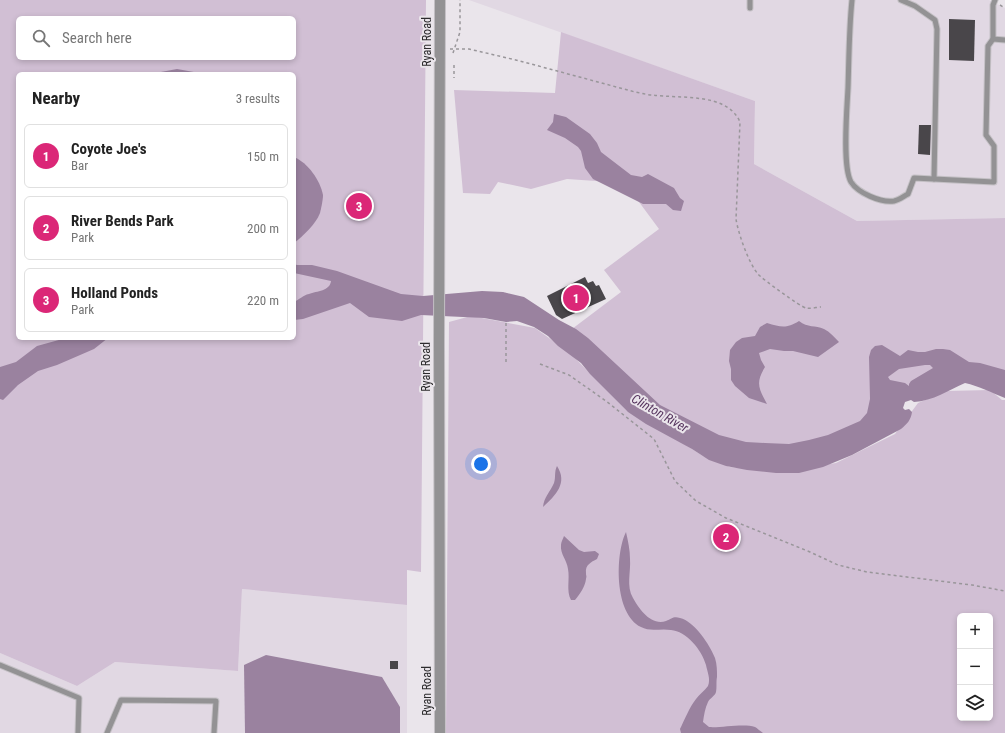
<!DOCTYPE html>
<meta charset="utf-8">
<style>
body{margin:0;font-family:"Roboto Condensed",sans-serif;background:#f6f6f6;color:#222}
.controls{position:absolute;right:12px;bottom:12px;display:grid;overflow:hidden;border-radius:6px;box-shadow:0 2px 6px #0003}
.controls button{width:36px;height:36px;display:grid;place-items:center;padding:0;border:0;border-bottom:1px solid #e0e0e0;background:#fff;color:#222;font:20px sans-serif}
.you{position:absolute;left:481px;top:464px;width:14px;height:14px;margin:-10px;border:3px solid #fff;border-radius:50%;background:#1a73e8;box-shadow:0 0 0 6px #1a73e833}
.badge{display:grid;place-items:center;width:26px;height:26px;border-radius:50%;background:#db2777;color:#fff;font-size:13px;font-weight:700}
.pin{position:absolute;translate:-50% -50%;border:2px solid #fff;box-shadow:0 1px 4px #0006}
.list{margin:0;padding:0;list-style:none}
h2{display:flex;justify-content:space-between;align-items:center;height:52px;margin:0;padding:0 16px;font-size:17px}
h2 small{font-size:13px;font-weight:400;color:#767676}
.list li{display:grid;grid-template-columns:26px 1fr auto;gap:12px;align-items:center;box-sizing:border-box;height:64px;margin:0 8px 8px;padding:0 8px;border:1px solid #e0e0e0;border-radius:6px}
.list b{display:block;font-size:15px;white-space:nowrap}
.list p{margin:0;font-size:13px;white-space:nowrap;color:#767676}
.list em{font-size:13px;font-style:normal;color:#767676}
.icon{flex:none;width:22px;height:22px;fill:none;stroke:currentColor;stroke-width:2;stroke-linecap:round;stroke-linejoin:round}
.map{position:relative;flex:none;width:1005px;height:733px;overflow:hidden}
.search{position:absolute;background:#fff;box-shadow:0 2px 6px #0003;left:16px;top:16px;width:280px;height:44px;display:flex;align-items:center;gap:10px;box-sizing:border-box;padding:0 14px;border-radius:6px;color:#767676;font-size:15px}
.panel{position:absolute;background:#fff;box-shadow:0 2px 6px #0003;left:16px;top:72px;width:280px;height:268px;border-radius:6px}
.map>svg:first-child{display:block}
.built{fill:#e1d8e3}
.green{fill:#d1bfd4;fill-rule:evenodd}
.water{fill:#9a829f;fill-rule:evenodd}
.building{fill:#49464a}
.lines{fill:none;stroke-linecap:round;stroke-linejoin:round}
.service-casing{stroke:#c4c0c5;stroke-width:7}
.tertiary-casing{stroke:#c4c0c5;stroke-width:12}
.path{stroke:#99969a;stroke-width:1.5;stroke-dasharray:3 3;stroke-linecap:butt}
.service{stroke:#939294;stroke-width:5}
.tertiary{stroke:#939294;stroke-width:10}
.labels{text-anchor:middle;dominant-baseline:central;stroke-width:4;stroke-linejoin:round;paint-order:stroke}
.street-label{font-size:12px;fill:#2c2b2d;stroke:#eae5eb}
.water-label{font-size:13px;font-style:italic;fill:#56345e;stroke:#eae5eb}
</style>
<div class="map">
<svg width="1005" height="733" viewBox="0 0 1005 733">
<rect width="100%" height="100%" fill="#eae5eb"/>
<!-- built -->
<g class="built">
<path d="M469,0H989L1005,8V218L857,221L754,164L755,101Z"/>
<path d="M242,589L407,605V733H0V653L77,686L115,662L238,671Z"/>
</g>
<!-- green -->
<g class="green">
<path d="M0,0H426L421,572L407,570V605L242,589L238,671L115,662L77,686L0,653ZM18,18H294V58H18ZM18,74H294V338H18Z"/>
<path d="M561,32L755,101L754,164L857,221L1005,218V379L942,378L834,446L745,458L653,414L564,335L621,292L604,270L659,229L625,183L567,179L531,189L498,182L490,194L463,193L454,90L555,93Z"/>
<path d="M471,316L535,328L570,353L626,410L661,429L703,456L730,467L779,472L836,463L895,434L918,403L946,391L990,390L1002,400H1005V733H446L449,322ZM960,616H990V718H960Z"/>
</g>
<!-- water -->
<g class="water">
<path d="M177,69L205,74H150Z"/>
<path d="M554,114L566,117L590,134L597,143L601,152L631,175L642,177L648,174L674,188L680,198L684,201L681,211L673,210L666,204H643L593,179L585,168L581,151L578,147L565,138L547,130L553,122Z"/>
<path d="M294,157C308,163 320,180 323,195C323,200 321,209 320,213C316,224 303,236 294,243Z"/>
<path d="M294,264L297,265H312L337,271L401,294L423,296L482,291L503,292L524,297L559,320L576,329L588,338L660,405L719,435L746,442L765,443L789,444L809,440L828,435L860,421L867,413L870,399L869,357L871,350L875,346L882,345L900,356L908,350L918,352H925L936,349H943L950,350L969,362L980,363L1005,370V398C992,393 979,386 965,383C949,390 933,401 914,402L911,400L905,402L903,408L905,410L909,409L912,412C911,420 907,424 901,429L852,455L823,467L799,473H776L747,470L726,466L709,460L692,449L646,424L628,412L590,374L581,363L558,346L548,336L534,327L517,321L506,322L484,318L421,315L402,321L369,317L350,303L303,319L294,320V302C299,300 303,295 309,294C317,291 330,291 331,281L294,273ZM925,365H930L933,368L911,381L909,384V386L905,383L890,380L888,377L899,369Z"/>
<path d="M799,321C808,328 815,325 824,329C830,332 834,337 839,342L818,357L793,351H784L770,349L759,353L761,360L765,367C755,383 759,389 767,404L749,398L735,386L731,380V369L729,361L730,350L736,342L742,338L755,336L760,327L767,323C781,327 786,329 799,321Z"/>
<path d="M66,338H108L94,349L57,365L38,371L18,385L3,400L0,399V367L16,362L37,346Z"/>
<path d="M557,466C568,483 556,495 543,507C544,497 550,492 554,483C556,477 554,472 557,466Z"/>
<path d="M626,532C628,541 630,550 630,559C631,572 626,586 633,598C639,609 651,626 666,621C672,619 673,616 680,618C694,621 710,645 715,658C717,664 717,671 717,677C716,681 717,688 716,692C715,696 710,698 708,702C705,708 704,715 703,722L709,727C721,728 744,723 755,727C757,728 760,731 763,733H681L680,729C685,719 689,708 696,699C699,695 705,690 708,686C711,679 707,671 706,665C702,650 686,631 671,630C661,628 650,632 641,627C614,614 615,554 626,532Z"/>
<path d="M564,536L579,550L584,552L595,551L599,554L597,559C591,562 585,565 586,573C586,577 587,575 586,579C585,587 580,594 575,600H571C566,591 570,579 568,569C567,560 560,554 561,545C561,542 563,539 564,536Z"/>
<path d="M266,655L382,677L400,707V733H245L244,665Z"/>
</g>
<!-- building -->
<g class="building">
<path d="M949,19L975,20L974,61L949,60Z"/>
<path d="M919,125H931L930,155L918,154Z"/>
<path d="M585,277L588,283L593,281L596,286L599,285L606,299L562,319L556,315L547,296Z"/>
<rect x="390" y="661" width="8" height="8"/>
</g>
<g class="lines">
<!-- service casing -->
<g class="service-casing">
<g id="service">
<path d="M750,0V8"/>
<path d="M852,0C849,29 849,59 848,88C847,108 842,167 851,182C858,193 881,203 894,201C899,200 904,196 908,194L914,178L994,182V146L986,135L988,46L993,39"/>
<path d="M901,0L915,6L935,20L937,29L934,179"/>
<path d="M995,0L993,5V39L1005,40"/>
<path d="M0,665L79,698L78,733"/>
<path d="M107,733L121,700L216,701L214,733"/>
</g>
</g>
<!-- tertiary casing -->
<g class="tertiary-casing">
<path id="tertiary" d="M440,733L439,343L440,0"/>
</g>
<!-- path -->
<g class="path">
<path d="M1000,5L1005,8"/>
<path d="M450,49H469L520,61L635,92C641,93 647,95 653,95C680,99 727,92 740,122L736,219C738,233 749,264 758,274C762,279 801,307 806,308C811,309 817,307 821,307"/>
<path d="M453,53L460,32V0"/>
<path d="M454,65V78"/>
<path d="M506,362V322"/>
<path d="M540,364L569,375L606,401L654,439L675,481L696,501L726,518L810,552L838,565L867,572L972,585L1005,591"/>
</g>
<!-- service -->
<use href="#service" class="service"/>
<!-- tertiary -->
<use href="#tertiary" class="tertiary"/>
</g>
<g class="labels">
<!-- street labels -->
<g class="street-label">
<text transform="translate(427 42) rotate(-90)">Ryan Road</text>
<text transform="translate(426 367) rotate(-90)">Ryan Road</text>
<text transform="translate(427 691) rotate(-90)">Ryan Road</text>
</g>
<!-- water labels -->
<g class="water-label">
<text transform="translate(660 413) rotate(30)">Clinton River</text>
</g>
</g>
</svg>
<div class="controls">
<button>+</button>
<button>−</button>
<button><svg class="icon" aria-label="layers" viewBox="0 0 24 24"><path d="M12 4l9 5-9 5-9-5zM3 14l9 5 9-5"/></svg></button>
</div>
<div class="you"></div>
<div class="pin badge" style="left:576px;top:298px">1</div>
<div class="pin badge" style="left:726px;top:537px">2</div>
<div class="pin badge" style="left:359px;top:206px">3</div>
<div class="search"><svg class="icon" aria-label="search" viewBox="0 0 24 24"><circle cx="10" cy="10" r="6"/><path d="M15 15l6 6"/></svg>Search here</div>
<section class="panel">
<h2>Nearby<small>3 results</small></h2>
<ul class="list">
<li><span class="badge">1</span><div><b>Coyote Joe's</b><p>Bar</p></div><em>150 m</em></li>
<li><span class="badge">2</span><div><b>River Bends Park</b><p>Park</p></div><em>200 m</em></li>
<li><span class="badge">3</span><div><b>Holland Ponds</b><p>Park</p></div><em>220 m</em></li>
</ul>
</section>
</div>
